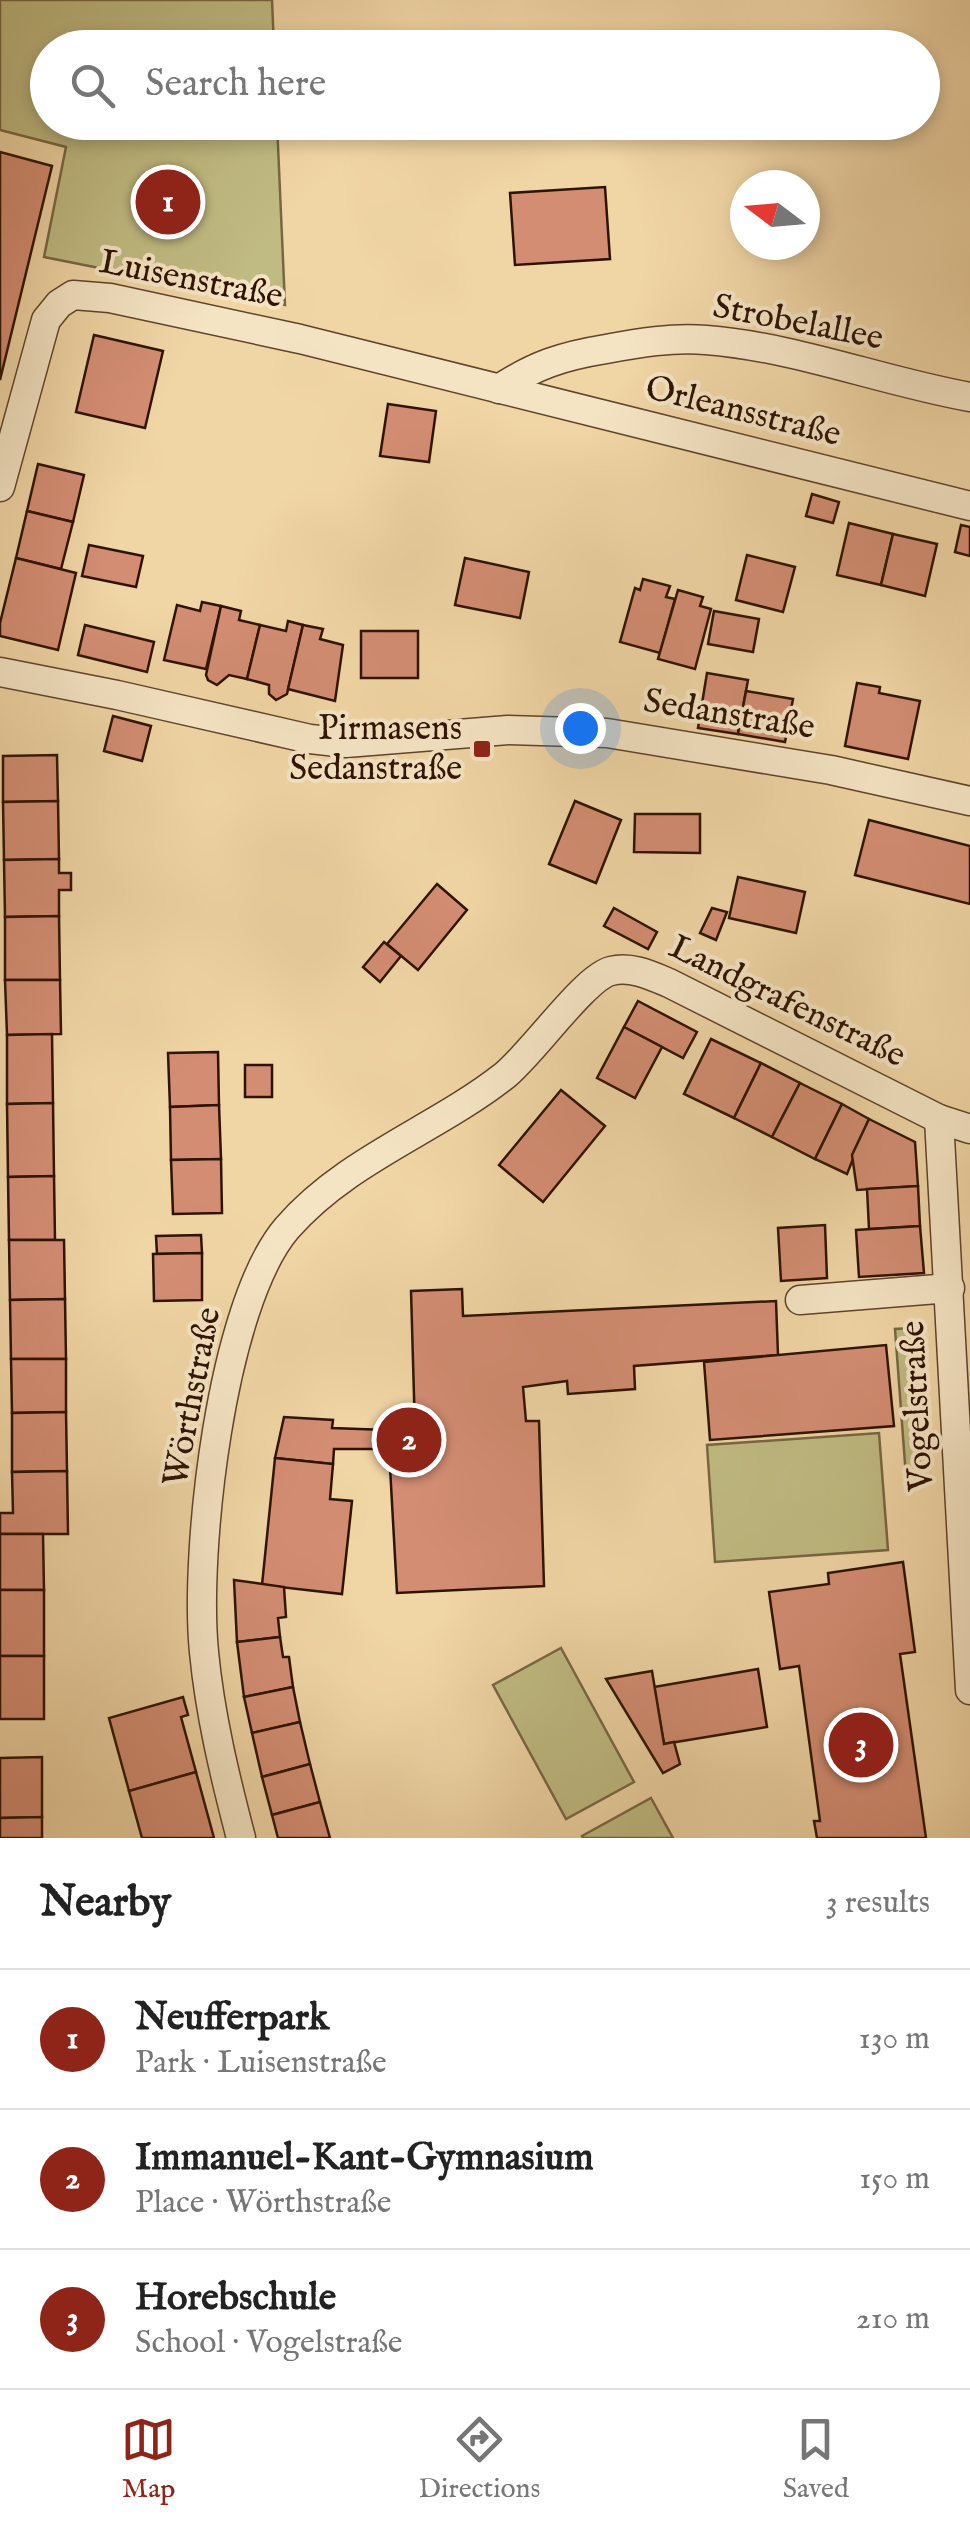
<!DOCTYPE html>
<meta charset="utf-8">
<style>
body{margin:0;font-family:"IM FELL English",serif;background:#f6f6f6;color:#222}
.compass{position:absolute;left:730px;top:170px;width:90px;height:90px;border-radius:50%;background:#fff;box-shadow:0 5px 15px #0003;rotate:286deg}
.you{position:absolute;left:580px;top:728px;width:35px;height:35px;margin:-25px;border:8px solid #fff;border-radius:50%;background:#1a73e8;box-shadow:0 0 0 15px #1a73e833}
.badge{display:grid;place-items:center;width:65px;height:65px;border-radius:50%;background:#8f2418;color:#fff;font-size:32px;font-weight:700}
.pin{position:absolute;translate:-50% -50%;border:5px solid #fff;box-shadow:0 2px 10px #0006}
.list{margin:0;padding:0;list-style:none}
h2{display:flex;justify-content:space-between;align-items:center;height:130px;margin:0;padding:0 40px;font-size:42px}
h2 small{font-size:32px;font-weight:400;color:#767676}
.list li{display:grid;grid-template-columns:65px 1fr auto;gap:30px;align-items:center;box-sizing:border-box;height:140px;padding:0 40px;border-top:2px solid #e0e0e0}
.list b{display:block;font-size:38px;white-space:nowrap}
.list p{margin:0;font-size:32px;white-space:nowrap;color:#767676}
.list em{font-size:32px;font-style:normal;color:#767676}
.icon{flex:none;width:55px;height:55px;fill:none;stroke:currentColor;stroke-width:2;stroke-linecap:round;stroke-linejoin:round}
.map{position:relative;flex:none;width:970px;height:1838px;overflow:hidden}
.search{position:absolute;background:#fff;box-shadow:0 5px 15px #0003;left:30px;right:30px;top:30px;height:110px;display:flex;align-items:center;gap:25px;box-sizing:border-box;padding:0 35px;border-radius:55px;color:#767676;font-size:38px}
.sheet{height:550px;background:#fff}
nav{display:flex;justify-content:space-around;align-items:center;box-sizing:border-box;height:140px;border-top:2px solid #e0e0e0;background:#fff;font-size:28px;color:#767676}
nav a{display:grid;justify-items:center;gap:5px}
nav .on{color:#8f2418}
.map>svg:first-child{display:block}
.green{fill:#c0bb82;stroke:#786742;stroke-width:2.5}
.building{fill:#d38d73;stroke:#2f1302;stroke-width:2.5}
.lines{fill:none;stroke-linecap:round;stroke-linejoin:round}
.street-casing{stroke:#5f442b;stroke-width:31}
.street{stroke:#f5e4c4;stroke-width:28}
.poi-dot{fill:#8f2418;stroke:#f5e4c4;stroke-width:4}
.labels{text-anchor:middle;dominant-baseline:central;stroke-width:8;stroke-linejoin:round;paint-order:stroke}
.street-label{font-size:35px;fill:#2f1302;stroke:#f5e4c4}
.poi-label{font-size:35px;fill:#2f1302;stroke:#f5e4c4;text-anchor:end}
</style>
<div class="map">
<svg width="970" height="1838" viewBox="0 0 970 1838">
<rect width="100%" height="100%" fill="#f0d5a5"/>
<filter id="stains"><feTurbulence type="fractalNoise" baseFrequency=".002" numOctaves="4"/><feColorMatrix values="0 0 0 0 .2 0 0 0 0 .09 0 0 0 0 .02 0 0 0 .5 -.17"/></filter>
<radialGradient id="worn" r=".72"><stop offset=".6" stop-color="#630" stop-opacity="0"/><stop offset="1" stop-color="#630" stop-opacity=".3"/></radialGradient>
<!-- green -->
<g class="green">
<path d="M0,0H272L274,47L48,48V122L277,123L285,305L44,257L66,147L0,130Z"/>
<path d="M911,1328L921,1476L906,1477L895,1329Z"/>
<path d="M879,1433L888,1550L715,1562L707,1445Z"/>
<path d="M561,1648L634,1782L566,1819L493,1685Z"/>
<path d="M651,1798L673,1838H583L582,1836Z"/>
</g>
<!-- building -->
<g class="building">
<path d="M0,152L52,166L0,380Z"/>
<path d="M605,187L610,259L515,265L510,193Z"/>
<path d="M94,335L163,351L145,428L76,412Z"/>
<path d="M388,404L436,411L429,462L380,456Z"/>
<path d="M38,464L84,475L73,522L27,511Z"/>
<path d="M812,494L839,502L833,523L806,516Z"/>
<path d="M27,511L73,522L61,569L16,558Z"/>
<path d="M849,523L893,534L881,585L837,575Z"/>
<path d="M961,525L970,527V556L955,552Z"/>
<path d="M893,534L937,544L925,596L881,585Z"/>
<path d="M89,545L143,556L136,587L82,576Z"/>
<path d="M747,555L795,567L783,612L736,600Z"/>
<path d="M16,558L76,573L58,650L0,636V623Z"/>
<path d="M465,558L529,572L520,618L455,605Z"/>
<path d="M643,579L670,586L666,597L675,599L660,653L620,642L635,588L640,590Z"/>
<path d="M678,590L703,597L700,606L711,609L695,669L658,659Z"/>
<path d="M202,602L221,606L206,669L164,660L177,605L200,611Z"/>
<path d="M221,606L241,611L239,620L260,625L247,679L229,675L217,685L208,680L206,675Z"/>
<path d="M714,611L759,619L753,652L708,644Z"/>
<path d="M288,621L303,625L287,694L276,700L269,694V685L247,679L260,625L286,631Z"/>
<path d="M85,625L154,642L147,672L78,655Z"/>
<path d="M303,625L323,629L320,639L343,645L335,701L288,689Z"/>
<rect x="361" y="631" width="57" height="47"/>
<path d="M707,673L748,680L738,734L698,728Z"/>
<path d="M857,683L880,687L879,693L920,701L908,759L845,746Z"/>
<path d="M746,691L793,699L785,742L738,734Z"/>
<path d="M113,716L151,726L142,761L104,751Z"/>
<path d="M57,755L58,801L3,802V756Z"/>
<path d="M58,801L59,859L4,860L3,802Z"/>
<path d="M575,801L621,820L596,883L549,864Z"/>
<path d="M635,814H700V853L634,852Z"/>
<path d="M869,820L970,846V904L855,875Z"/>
<path d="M59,859V873H71V890H59V916L5,917L4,860Z"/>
<path d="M738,877L805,892L796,933L729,918Z"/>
<path d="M437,884L467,910L418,970L387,944Z"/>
<path d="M614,908L657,932L648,949L604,926Z"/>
<path d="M712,908L727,912L716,940L700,933Z"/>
<path d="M59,916L60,980H5V917Z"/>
<path d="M384,942L401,956L380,982L363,967Z"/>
<path d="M5,980H60L61,1034L7,1035Z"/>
<path d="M638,1001L697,1032L683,1058L624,1027Z"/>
<path d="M624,1027L662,1047L635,1098L597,1078Z"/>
<path d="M52,1034L53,1103L7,1104V1035Z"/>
<path d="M711,1039L761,1063L734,1118L684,1094Z"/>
<path d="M218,1052L219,1105L170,1107L168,1053Z"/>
<path d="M761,1063L800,1083L772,1137L734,1118Z"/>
<rect x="245" y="1065" width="27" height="32"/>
<path d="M800,1083L842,1104L815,1159L772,1137Z"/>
<path d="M561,1090L605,1126L543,1202L499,1165Z"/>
<path d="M53,1103L54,1176L8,1177L7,1104Z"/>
<path d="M842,1104L869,1119L847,1174L815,1159Z"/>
<path d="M219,1105L221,1159L171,1160L170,1107Z"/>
<path d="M869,1119L915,1142L918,1186L857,1190L852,1155Z"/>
<path d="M221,1159L222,1213L173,1214L171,1160Z"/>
<path d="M54,1176L55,1240H9L8,1177Z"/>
<path d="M918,1186L920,1226L869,1229L867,1189Z"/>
<path d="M825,1225L827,1278L781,1281L778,1228Z"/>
<path d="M920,1226L924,1273L859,1277L856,1230Z"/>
<path d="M201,1235L202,1253L157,1254L156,1236Z"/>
<path d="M9,1240H64L65,1299L10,1300Z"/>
<path d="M202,1253V1300L154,1301L153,1254Z"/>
<path d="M462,1289L463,1316L776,1301L778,1355L634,1366L635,1389L568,1394L567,1381L523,1387L526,1421H539L544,1586L397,1593L389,1449H334L333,1464L275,1458L284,1417L333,1420L332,1428L415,1431L411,1291Z"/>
<path d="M65,1299L66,1359H11L10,1300Z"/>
<path d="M886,1345L894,1426L710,1440L704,1362Z"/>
<path d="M11,1359H66V1412L12,1413Z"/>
<path d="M66,1412L67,1471L12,1472V1413Z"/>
<path d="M275,1458L333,1464L330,1499L352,1501L342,1594L262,1585Z"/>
<path d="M67,1471L68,1534H0V1513H13L12,1472Z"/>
<path d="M0,1534H43L44,1590H0Z"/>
<path d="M903,1562L915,1652L900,1654L926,1838H817L814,1821H820L799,1666L780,1669L769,1592L829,1584L828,1573Z"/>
<path d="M234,1580L284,1587L286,1617L278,1618L280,1637L237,1642Z"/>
<rect x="0" y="1590" width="44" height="66"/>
<path d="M280,1637L283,1657H289L293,1687L244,1697L237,1642Z"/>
<rect x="0" y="1656" width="44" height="63"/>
<path d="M758,1669L767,1727L664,1744L654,1687Z"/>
<path d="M652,1671L664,1744L674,1742L680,1764L663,1773L606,1679Z"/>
<path d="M293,1687L300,1722L252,1733L244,1697Z"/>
<path d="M183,1697L188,1715L181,1717L196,1772L129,1791L109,1718Z"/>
<path d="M300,1722L310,1764L262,1777L252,1733Z"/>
<path d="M42,1757V1817L0,1818V1758Z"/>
<path d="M310,1764L320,1802L272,1815L262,1777Z"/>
<path d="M196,1772L214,1838H142L129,1791Z"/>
<path d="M320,1802L330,1838H278L272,1815Z"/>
<path d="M42,1817V1838H0V1818Z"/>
</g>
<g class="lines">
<!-- street casing -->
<g class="street-casing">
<g id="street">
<path d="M499,389C535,365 563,356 606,349C638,343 673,337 706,340C796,347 881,381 970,397"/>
<path d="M0,487L46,320L59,304L73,295L110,298L300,339L970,506"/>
<path d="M0,672L117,695L310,739L346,743L508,730L607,733L831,770L970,801"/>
<path d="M939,1119L970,1690"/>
<path d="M800,1300L950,1288"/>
<path d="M241,1838C225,1777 210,1715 204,1652C194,1552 221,1305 287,1228C346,1160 435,1130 504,1076C531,1055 585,977 611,971C631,966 650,975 669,983L939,1119L970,1129"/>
</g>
</g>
<!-- street -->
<use href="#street" class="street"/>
</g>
<!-- markers -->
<rect class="poi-dot" x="472" y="739" width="20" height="20" rx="5"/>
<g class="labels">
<!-- street labels -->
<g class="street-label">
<text transform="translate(191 280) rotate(11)">Luisenstraße</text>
<text transform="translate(798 323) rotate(11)">Strobelallee</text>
<text transform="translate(743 412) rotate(14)">Orleansstraße</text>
<text transform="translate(729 715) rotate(9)">Sedanstraße</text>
<text transform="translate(787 1002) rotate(26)">Landgrafenstraße</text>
<text transform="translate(193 1397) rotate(-79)">Wörthstraße</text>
<text transform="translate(918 1406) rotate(-93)">Vogelstraße</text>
</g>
<!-- poi labels -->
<g class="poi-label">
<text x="462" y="729">Pirmasens<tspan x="462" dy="40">Sedanstraße</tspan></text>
</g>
</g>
<rect width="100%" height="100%" filter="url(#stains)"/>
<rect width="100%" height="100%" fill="url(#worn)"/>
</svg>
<svg class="compass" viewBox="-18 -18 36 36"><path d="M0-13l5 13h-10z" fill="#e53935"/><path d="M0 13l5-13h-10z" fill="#767676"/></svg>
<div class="you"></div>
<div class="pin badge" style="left:168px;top:202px">1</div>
<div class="pin badge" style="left:409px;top:1440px">2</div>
<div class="pin badge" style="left:861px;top:1745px">3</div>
<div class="search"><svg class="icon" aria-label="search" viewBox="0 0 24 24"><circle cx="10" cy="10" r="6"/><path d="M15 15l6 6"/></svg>Search here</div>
</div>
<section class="sheet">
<h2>Nearby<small>3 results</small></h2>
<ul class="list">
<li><span class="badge">1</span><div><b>Neufferpark</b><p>Park · Luisenstraße</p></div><em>130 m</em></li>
<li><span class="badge">2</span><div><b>Immanuel-Kant-Gymnasium</b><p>Place · Wörthstraße</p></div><em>150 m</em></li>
<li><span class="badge">3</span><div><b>Horebschule</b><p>School · Vogelstraße</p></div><em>210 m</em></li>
</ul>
</section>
<nav>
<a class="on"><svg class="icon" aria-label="map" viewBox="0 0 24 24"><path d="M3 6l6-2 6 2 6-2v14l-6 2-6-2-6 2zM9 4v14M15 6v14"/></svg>Map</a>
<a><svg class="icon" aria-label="directions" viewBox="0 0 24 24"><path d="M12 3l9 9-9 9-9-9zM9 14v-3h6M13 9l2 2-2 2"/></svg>Directions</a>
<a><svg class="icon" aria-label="saved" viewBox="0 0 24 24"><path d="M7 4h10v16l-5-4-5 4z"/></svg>Saved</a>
</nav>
